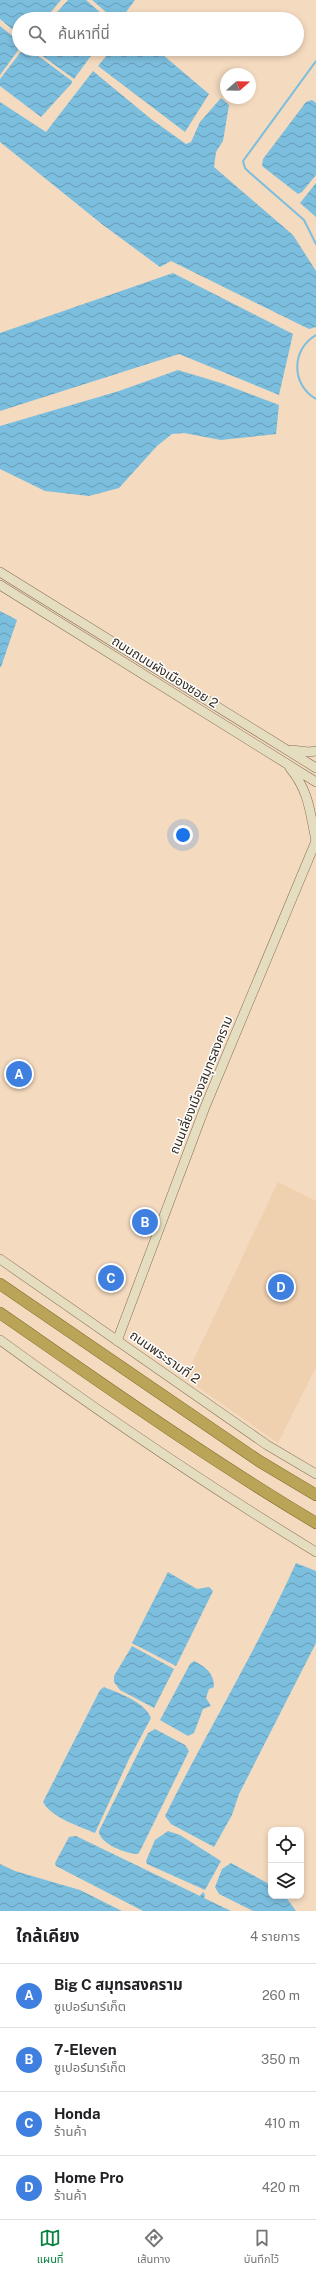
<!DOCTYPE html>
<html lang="th">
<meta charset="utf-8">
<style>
body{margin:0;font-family:"Public Sans","Noto Sans Thai",sans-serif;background:#f6f6f6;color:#202124}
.controls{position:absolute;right:12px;bottom:12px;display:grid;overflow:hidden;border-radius:8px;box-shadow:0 2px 6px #0003}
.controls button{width:36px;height:36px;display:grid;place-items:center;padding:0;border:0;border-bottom:1px solid #e0e0e0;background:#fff;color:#202124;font:20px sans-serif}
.compass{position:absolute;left:220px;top:68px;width:36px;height:36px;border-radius:50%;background:#fff;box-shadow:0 2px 6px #0003;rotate:70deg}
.you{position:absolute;left:183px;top:835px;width:14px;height:14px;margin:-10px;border:3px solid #fff;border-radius:50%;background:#1a73e8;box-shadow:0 0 0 6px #1a73e833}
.badge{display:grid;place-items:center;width:26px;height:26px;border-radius:50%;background:#0b8043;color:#fff;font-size:13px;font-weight:700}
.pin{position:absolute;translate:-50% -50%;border:2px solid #fff;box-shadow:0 1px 4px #0006}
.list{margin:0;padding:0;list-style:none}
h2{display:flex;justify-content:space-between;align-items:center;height:52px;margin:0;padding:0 16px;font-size:17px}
h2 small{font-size:13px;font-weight:400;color:#757577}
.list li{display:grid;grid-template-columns:26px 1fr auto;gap:12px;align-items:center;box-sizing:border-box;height:64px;padding:0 16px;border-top:1px solid #e0e0e0}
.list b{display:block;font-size:15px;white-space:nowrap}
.list p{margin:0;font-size:13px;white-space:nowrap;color:#757577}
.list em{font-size:13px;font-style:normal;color:#757577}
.icon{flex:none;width:22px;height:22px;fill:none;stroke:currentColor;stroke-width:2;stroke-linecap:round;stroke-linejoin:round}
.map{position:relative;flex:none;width:316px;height:1911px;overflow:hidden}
.search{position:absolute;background:#fff;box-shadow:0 2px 6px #0003;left:12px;right:12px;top:12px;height:44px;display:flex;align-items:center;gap:10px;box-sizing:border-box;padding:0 14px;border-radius:22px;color:#757577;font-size:15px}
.sheet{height:308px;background:#fff}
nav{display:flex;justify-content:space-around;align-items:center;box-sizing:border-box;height:56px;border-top:1px solid #e0e0e0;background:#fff;font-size:11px;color:#757577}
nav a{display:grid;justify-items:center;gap:2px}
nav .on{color:#0b8043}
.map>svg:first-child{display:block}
.built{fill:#efd0af}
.water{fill:url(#water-waves)}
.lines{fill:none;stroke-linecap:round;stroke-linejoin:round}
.stream{stroke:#7cbede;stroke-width:2}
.secondary-casing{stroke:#866f56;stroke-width:10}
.trunk-casing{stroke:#806b29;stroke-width:12}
.secondary{stroke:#e5ddc0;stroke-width:9}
.trunk{stroke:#baa458;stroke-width:11}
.labels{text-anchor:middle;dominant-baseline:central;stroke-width:3;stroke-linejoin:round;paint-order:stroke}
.street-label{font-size:13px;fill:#352b20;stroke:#fff}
</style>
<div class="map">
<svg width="316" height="1911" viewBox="0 0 316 1911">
<defs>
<pattern id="water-waves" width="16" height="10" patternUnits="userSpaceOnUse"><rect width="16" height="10" fill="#7cbede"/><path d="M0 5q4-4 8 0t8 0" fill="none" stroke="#669bb4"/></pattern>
</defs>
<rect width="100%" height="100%" fill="#f4dabf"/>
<!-- built -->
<path class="built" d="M278,1182L316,1201V1367L278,1443L185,1378Z"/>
<!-- water -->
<g class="water">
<path d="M0,0H61L45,19H19V35L0,19Z"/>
<path d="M68,0H86L108,19H51Z"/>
<path d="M92,0H135L121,19H114Z"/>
<path d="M0,26L19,41V49L0,75Z"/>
<path d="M23,49H29L72,81V83L41,117L0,86V79Z"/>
<path d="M33,49H96L74,79Z"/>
<path d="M112,49H156L209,94L185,132L98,66Z"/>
<path d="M93,71L151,119L186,144L191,142L200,122L221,98L229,105L223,141L216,152L214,167L293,235L316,271V327L309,329L171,261L160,267L103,225L0,142V102L46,132Z"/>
<path d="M312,100L316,103V175L302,192L298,194L262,166L263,159L306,102Z"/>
<path d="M316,183V217L300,203Z"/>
<path d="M173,273L293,334L279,395L179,354L0,411V333Z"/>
<path d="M178,370L221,383L279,405L276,434L221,440L184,433L172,434L157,446L119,488L89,496L45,491L0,469V426L119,391Z"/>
<path d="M0,611L17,620L1,667H0Z"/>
<path d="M296,1563L316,1571V1643L239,1794L232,1815L214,1847L171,1824L165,1816C207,1731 257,1649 296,1563Z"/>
<path d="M168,1572L197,1589L209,1587L213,1591L176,1666L132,1643Z"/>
<path d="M132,1646L174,1669L154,1708L120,1690L114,1682V1676Z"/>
<path d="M194,1661C206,1667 214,1673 214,1687L209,1689L206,1698L211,1706L203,1709L194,1733L188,1736L160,1720L190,1664Z"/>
<path d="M104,1687C119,1693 145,1702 151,1718L129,1759L95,1833C79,1826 52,1818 43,1802L100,1690Z"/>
<path d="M155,1729L185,1745L189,1751L141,1849L138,1854C127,1854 99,1844 99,1831L148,1733Z"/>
<path d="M168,1831L180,1835L221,1861L205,1890L147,1864L146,1861L155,1840Z"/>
<path d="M76,1836L200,1896L203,1892L205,1895L204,1898L231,1911H143L56,1866L55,1863L69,1837Z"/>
<path d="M231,1863L271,1885V1896H285L296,1911H253L219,1894L215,1887L222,1869Z"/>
<path d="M0,1864L15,1871L80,1890L122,1911H0Z"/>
</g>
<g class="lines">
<!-- stream -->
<g class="stream">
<path d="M316,61L243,161L245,168L249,172L304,220L316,244"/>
<path d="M316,335C291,349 291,385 316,399"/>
</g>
<!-- secondary casing -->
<g class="secondary-casing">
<g id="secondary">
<path d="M0,572L316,768"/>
<path d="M0,585L316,782"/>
<path d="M291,750L309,752L316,751"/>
<path d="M290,768C309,791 310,812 316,841"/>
<path d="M0,1259L267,1445L316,1474"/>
<path d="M0,1340C103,1415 208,1486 316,1552"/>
<path d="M117,1341L205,1107L316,841"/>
</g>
</g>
<!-- trunk casing -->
<g class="trunk-casing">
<g id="trunk">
<path d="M0,1284L259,1461L316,1495"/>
<path d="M0,1313C104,1385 207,1458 316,1523"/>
</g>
</g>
<!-- secondary -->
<use href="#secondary" class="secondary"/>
<!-- trunk -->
<use href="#trunk" class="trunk"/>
</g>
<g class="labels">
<!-- street labels -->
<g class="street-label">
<text transform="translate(165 672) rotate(32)">ถนนถนนผังเมืองซอย 2</text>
<text transform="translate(201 1085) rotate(-68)">ถนนเลี่ยงเมืองสมุทรสงคราม</text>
<text transform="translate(165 1357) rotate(35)">ถนนพระรามที่ 2</text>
</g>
</g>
</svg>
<div class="controls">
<button><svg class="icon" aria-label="locate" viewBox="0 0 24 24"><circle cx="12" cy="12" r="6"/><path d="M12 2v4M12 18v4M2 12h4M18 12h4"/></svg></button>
<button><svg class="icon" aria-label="layers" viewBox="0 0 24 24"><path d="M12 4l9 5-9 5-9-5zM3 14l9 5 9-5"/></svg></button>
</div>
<svg class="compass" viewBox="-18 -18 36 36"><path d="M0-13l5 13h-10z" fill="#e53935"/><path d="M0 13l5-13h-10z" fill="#757577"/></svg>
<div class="you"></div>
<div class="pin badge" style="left:19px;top:1074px;background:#3f7fe0">A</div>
<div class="pin badge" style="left:145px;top:1222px;background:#3f7fe0">B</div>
<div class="pin badge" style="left:111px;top:1278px;background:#3f7fe0">C</div>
<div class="pin badge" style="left:281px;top:1287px;background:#3f7fe0">D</div>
<div class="search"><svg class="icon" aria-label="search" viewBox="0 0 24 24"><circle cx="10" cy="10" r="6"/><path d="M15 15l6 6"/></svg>ค้นหาที่นี่</div>
</div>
<section class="sheet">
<h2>ใกล้เคียง<small>4 รายการ</small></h2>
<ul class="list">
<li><span class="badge" style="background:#3f7fe0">A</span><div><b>Big C สมุทรสงคราม</b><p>ซูเปอร์มาร์เก็ต</p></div><em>260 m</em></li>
<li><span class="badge" style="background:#3f7fe0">B</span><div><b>7-Eleven</b><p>ซูเปอร์มาร์เก็ต</p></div><em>350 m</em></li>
<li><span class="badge" style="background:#3f7fe0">C</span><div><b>Honda</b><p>ร้านค้า</p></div><em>410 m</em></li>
<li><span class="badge" style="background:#3f7fe0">D</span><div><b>Home Pro</b><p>ร้านค้า</p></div><em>420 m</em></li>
</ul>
</section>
<nav>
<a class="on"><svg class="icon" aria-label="map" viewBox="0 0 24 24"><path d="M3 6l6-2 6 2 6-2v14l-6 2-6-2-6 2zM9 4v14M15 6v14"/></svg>แผนที่</a>
<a><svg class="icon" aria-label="directions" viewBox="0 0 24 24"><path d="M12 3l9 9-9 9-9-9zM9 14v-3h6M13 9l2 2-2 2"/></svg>เส้นทาง</a>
<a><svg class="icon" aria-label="saved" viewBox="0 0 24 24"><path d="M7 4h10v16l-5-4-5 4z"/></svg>บันทึกไว้</a>
</nav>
